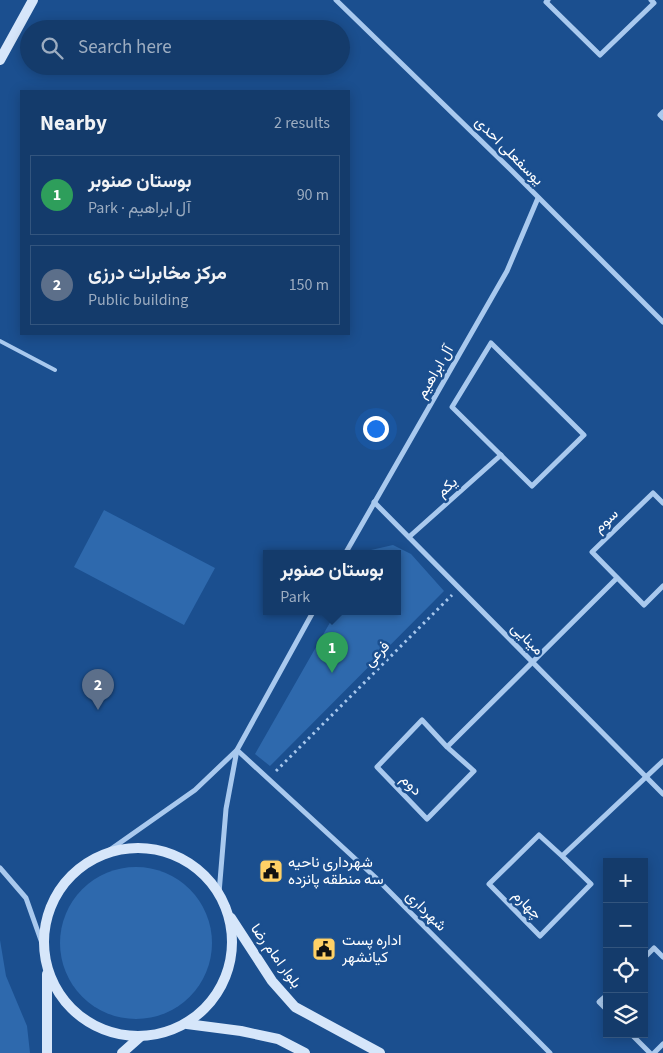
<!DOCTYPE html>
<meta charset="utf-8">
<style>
body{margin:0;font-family:"Source Sans 3",Vazirmatn,sans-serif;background:#214673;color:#f1f3f6}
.controls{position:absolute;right:15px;bottom:15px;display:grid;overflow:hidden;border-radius:0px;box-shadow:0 2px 12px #0003}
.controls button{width:45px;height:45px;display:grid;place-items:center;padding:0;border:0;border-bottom:1px solid #33557e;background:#143b6b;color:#f1f3f6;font:25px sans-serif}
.you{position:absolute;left:375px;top:428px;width:18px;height:18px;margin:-12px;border:4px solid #fff;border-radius:50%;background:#1a73e8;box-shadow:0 0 0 8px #1a73e833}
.badge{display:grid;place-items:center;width:32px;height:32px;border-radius:50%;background:#d6ab8b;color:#fff;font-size:16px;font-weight:700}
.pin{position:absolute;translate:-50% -41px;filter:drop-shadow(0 1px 2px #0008)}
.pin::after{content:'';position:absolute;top:26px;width:18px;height:15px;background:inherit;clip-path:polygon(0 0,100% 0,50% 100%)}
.popup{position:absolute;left:263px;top:550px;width:138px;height:65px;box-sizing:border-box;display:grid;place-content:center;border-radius:0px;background:#143b6b;filter:drop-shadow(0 1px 4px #0005);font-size:16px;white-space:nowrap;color:#9dadc1}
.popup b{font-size:19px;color:#f1f3f6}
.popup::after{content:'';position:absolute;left:50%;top:100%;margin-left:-10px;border:10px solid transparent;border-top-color:#143b6b}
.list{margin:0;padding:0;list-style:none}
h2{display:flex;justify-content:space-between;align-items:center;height:65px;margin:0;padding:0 20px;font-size:21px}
h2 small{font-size:16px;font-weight:400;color:#9dadc1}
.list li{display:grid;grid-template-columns:32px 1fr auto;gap:15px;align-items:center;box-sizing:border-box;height:80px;margin:0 10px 10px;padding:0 10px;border:1px solid #33557e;border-radius:0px}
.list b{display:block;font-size:19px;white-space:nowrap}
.list p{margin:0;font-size:16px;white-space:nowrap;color:#9dadc1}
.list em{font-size:16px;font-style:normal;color:#9dadc1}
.icon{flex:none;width:28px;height:28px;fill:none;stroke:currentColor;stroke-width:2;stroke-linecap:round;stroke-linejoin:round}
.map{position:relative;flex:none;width:663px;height:1053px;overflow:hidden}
.search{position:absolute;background:#143b6b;box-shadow:0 2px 12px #0003;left:20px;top:20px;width:330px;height:55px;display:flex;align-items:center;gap:12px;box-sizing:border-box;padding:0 18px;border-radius:28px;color:#9dadc1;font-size:19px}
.panel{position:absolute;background:#143b6b;box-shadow:0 2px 12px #0003;left:20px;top:90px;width:330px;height:245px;border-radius:0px}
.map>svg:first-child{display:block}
.green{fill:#2e69ad}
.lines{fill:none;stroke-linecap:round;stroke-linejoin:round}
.path{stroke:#a9c9ee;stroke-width:3;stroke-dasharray:2.5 4;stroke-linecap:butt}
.service{stroke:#a9c9ee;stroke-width:4}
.minor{stroke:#a9c9ee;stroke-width:5}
.secondary{stroke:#d6e6fa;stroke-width:10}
.labels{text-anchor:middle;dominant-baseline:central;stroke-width:5;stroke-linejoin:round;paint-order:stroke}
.street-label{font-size:15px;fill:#fff;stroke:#1b4f8f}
.poi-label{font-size:15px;fill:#fff;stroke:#1b4f8f;text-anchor:start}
</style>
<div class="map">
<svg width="663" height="1053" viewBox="0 0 663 1053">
<rect width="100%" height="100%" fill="#1b4f8f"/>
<!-- green -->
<g class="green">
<path d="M104,510L215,568L184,625L74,567Z"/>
<path d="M393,545L411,554L444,591L270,766L255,754L336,612H397V554H369L371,550Z"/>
<circle cx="136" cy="943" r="76"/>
<path d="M0,940L6,976L27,1026L30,1053H0Z"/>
</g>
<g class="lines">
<!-- path -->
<path class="path" d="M276,771L452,595"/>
<!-- service -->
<path class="service" d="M0,341L55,370"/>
<!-- minor -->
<g class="minor">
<path d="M336,0L511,170L663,322"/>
<path d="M548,0L546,2L600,55L654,3L651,0"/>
<path d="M663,112L660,115L663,118"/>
<path d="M491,343L584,435L532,486L452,407Z"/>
<path d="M374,502L663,794"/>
<path d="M663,503L653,493L592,552L644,605L663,586"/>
<path d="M409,537L501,455"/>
<path d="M345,554L507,271L538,198"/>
<path d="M313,612L237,750L375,877L550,1053"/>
<path d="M447,747L422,720L377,767L427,819L474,771L447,747L617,578"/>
<path d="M104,854L195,790L237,750L226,809L219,893"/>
<path d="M562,856L539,835L489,884L540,936L591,884L562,856L663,761"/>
<path d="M0,868L26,898L43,946"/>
<path d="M644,958L654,948L663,957"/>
<path d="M607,995L599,1002L607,1010"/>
<path d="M631,1034L650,1053"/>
<path d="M654,1053L663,1044"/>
</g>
<!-- secondary -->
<g class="secondary">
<path d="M0,60L33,0"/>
<circle cx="138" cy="942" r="94"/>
<path d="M231,918L272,981L295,1007L380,1053"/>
<path d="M47,974V1053"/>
<path d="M187,1024L241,1031L278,1039L305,1053"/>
<path d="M122,1053L140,1037"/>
</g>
</g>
<!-- icons -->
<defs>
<g id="civic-square" transform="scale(1.25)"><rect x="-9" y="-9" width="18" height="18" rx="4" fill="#ffd166" stroke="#1b4f8f"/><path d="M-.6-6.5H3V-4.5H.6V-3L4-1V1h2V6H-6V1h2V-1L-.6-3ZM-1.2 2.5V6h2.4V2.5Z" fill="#111"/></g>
</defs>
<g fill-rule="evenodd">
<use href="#civic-square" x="271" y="871"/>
<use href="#civic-square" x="324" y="949"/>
</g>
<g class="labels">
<!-- street labels -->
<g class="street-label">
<text transform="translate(509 151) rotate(45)">یوسفعلی احدی</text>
<text transform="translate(435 372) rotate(-60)">آل ابراهیم</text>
<text transform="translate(447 487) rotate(-42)">یکم</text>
<text transform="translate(606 521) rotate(-44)">سوم</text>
<text transform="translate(527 639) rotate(45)">مینایی</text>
<text transform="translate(377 654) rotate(-45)">فرعی</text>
<text transform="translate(411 785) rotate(46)">دوم</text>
<text transform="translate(527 905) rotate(45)">چهارم</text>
<text transform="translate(426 911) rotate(45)">شهرداری</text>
<text transform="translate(276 956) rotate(54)">بلوار امام رضا</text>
</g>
<!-- poi labels -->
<g class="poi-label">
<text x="288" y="862">شهرداری ناحیه<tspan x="288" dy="17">سه منطقه پانزده</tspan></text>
<text x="342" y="940">اداره پست<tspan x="342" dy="17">کیانشهر</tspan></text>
</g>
</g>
</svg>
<div class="controls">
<button>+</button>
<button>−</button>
<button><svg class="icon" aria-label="locate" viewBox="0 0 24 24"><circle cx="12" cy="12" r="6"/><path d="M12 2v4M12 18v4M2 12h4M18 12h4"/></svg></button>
<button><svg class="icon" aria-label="layers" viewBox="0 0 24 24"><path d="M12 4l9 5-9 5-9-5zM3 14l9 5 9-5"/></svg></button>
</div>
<div class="you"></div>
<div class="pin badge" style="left:332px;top:673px;background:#2e9e5b">1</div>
<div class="popup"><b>بوستان صنوبر</b>Park</div>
<div class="pin badge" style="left:98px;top:710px;background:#5c6f8a">2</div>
<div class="search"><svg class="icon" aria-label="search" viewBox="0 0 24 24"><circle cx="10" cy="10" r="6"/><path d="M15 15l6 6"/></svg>Search here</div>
<section class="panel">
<h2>Nearby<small>2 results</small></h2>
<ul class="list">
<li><span class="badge" style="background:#2e9e5b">1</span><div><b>بوستان صنوبر</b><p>Park · آل ابراهیم</p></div><em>90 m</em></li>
<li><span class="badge" style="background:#5c6f8a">2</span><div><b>مرکز مخابرات درزی</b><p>Public building</p></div><em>150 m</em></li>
</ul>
</section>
</div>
